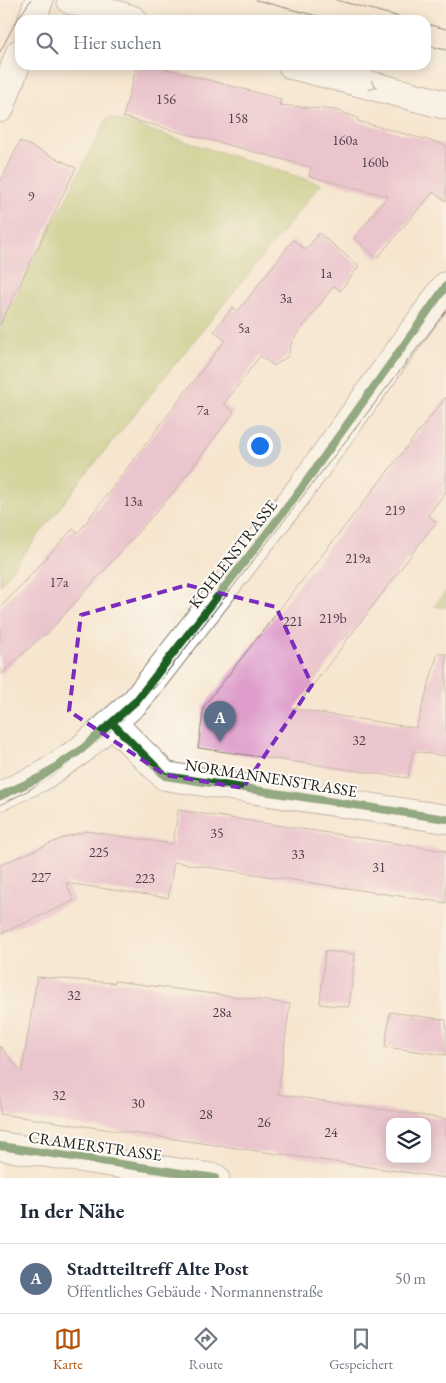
<!DOCTYPE html>
<html lang="de">
<meta charset="utf-8">
<style>
body{margin:0;font-family:"EB Garamond",serif;background:#f2f2f3;color:#1f2937}
.controls{position:absolute;right:15px;bottom:15px;display:grid;overflow:hidden;border-radius:10px;box-shadow:0 2px 12px #0003}
.controls button{width:45px;height:45px;display:grid;place-items:center;padding:0;border:0;border-bottom:1px solid #e0e1e3;background:#fff;color:#1f2937;font:25px sans-serif}
.you{position:absolute;left:259px;top:445px;width:18px;height:18px;margin:-12px;border:4px solid #fff;border-radius:50%;background:#1a73e8;box-shadow:0 0 0 8px #1a73e833}
.badge{display:grid;place-items:center;width:32px;height:32px;border-radius:50%;background:#b45309;color:#fff;font-size:16px;font-weight:700}
.pin{position:absolute;translate:-50% -41px;filter:drop-shadow(0 1px 2px #0008)}
.pin::after{content:'';position:absolute;top:26px;width:18px;height:15px;background:inherit;clip-path:polygon(0 0,100% 0,50% 100%)}
.list{margin:0;padding:0;list-style:none}
h2{display:flex;justify-content:space-between;align-items:center;height:65px;margin:0;padding:0 20px;font-size:21px}
h2 small{font-size:16px;font-weight:400;color:#747a83}
.list li{display:grid;grid-template-columns:32px 1fr auto;gap:15px;align-items:center;box-sizing:border-box;height:70px;padding:0 20px;border-top:1px solid #e0e1e3}
.list b{display:block;font-size:19px;white-space:nowrap}
.list p{margin:0;font-size:16px;white-space:nowrap;color:#747a83}
.list em{font-size:16px;font-style:normal;color:#747a83}
.icon{flex:none;width:28px;height:28px;fill:none;stroke:currentColor;stroke-width:2;stroke-linecap:round;stroke-linejoin:round}
.map{position:relative;flex:none;width:446px;height:1178px;overflow:hidden}
.search{position:absolute;background:#fff;box-shadow:0 2px 12px #0003;left:15px;right:15px;top:15px;height:55px;display:flex;align-items:center;gap:12px;box-sizing:border-box;padding:0 18px;border-radius:15px;color:#747a83;font-size:19px}
.sheet{height:135px;background:#fff}
nav{display:flex;justify-content:space-around;align-items:center;box-sizing:border-box;height:70px;border-top:1px solid #e0e1e3;background:#fff;font-size:14px;color:#747a83}
nav a{display:grid;justify-items:center;gap:2px}
nav .on{color:#b45309}
.map>svg:first-child{display:block}
.green{fill:#abbf63;stroke:#646e40}
.building{fill:#de9dca;fill-rule:evenodd}
.lines{fill:none;stroke-linecap:round;stroke-linejoin:round}
.minor-casing{stroke:#898176;stroke-width:30}
.tertiary-casing{stroke:#898176;stroke-width:30}
.secondary-casing{stroke:#898176;stroke-width:30}
.minor{stroke:#fff;stroke-width:28}
.tertiary{stroke:#fff;stroke-width:28}
.secondary{stroke:#fff;stroke-width:28}
.tram{stroke:#1c1c1c;stroke-width:1}
.cycleway-casing{stroke:#fdfcf7;stroke-width:11}
.cycleway{stroke:#1b5e20;stroke-width:8}
.oneway{stroke:#999}
.marked{fill:none;stroke:#7b2cbf;stroke-width:4;stroke-dasharray:10 6;stroke-linejoin:round}
.labels{text-anchor:middle;dominant-baseline:central;stroke-width:4;stroke-linejoin:round;paint-order:stroke}
.number-label{font-size:14px;fill:#4c3c48}
.street-label{font-size:16px;fill:#1c1c1c;stroke:#fdfcf7}
</style>
<div class="map">
<svg width="446" height="1178" viewBox="0 0 446 1178">
<rect width="100%" height="100%" fill="#fdfcf7"/>
<filter id="ink" filterUnits="userSpaceOnUse"><feTurbulence type="fractalNoise" baseFrequency=".02" numOctaves="2"/><feDisplacementMap in="SourceGraphic" scale="10" xChannelSelector="R" yChannelSelector="G"/><feConvolveMatrix kernelMatrix="1 2 1 2 8 2 1 2 1" color-interpolation-filters="sRGB"/></filter>
<filter id="wash" filterUnits="userSpaceOnUse"><feTurbulence type="fractalNoise" baseFrequency=".0096" numOctaves="4" result="noise"/><feDisplacementMap in="SourceGraphic" scale="20" xChannelSelector="R" yChannelSelector="G"/><feGaussianBlur stdDeviation="1.12" result="paint"/><feColorMatrix in="noise" values="0 0 0 0 0 0 0 0 0 0 0 0 0 0 0 0 0 1.4 0 .05"/><feComposite in="paint" operator="in"/></filter>
<g filter="url(#wash)">
<rect width="100%" height="100%" fill="#f6e6cf"/>
<!-- green -->
<g class="green">
<path d="M108,117L321,184L90,469L0,585V327Z"/>
<path d="M446,591V608L434,606Z"/>
</g>
<g id="blocks">
<!-- building -->
<g class="building">
<path d="M137,65H151L281,99L279,105L336,110L358,118L357,121L446,145V201L433,192L377,258L354,238L388,196L309,176L311,167L123,117Z"/>
<path d="M20,141L76,168L0,325V183Z"/>
<path d="M319,233L359,266L340,291L334,286L292,341L288,356L274,366L260,356L224,404L234,412L173,493L46,635L44,634L0,675V608L73,529L78,533L225,340L214,331L232,307L238,311L293,240L306,250Z"/>
<path d="M446,397V492L428,515L436,522L295,709L416,728L438,653L446,654V756L413,751L408,778L198,748L204,706Z"/>
<path d="M178,810L446,851V903L174,862L168,898L66,883L74,901L0,934V865L63,838L86,831L173,844Z"/>
<path d="M325,951L355,954L349,1007L320,1004Z"/>
<path d="M37,977L115,983V981L290,1004L278,1094L446,1119V1178L0,1114V1046L22,1072ZM390,1122H427V1159H390Z"/>
<path d="M390,1012L446,1020V1055L385,1047Z"/>
</g>
</g>
</g>
<g filter="url(#ink)">
<use href="#blocks" fill-opacity="0" stroke="#898176" stroke-width="1"/>
<g class="lines">
<!-- minor casing -->
<g class="minor-casing">
<g id="minor">
<path d="M113,724L165,776L446,819"/>
<path d="M0,1146L215,1178"/>
</g>
</g>
<!-- tertiary casing -->
<g class="tertiary-casing">
<path id="tertiary" d="M0,796L41,777L81,750L136,701L295,497L446,286"/>
</g>
<!-- secondary casing -->
<g class="secondary-casing">
<g id="secondary">
<path d="M71,0L133,20"/>
<path d="M32,20L39,0"/>
<path d="M292,65L446,105"/>
<path d="M0,108L20,53"/>
</g>
</g>
<!-- minor -->
<use href="#minor" class="minor"/>
<!-- tertiary -->
<use href="#tertiary" class="tertiary"/>
<!-- secondary -->
<use href="#secondary" class="secondary"/>
<!-- tram -->
<g class="tram">
<path d="M256,0L332,20"/>
<path d="M336,0L411,20"/>
<path d="M426,24L446,29"/>
<path d="M426,45L446,50"/>
<path d="M0,52L15,23L31,0"/>
<path d="M0,805C63,775 115,732 161,680L446,311"/>
</g>
<!-- cycleway casing -->
<g class="cycleway-casing">
<g id="cycleway">
<path d="M113,724L165,776L446,819"/>
<path d="M0,796L41,777L81,750L136,701L295,497L446,286"/>
<path d="M0,1146L215,1178"/>
</g>
</g>
<!-- cycleway -->
<use href="#cycleway" class="cycleway"/>
</g>
<!-- one-way arrows -->
<defs><path id="oneway-chevron" d="M-2-3.5L2.5 0L-2 3.5" fill="none" stroke-width="1.6" stroke-linecap="round" stroke-linejoin="round" transform="scale(1.25)"/></defs>
<use class="oneway" href="#oneway-chevron" transform="translate(373 86) rotate(15)"/>
</g>
<!-- marked area -->
<path d="M0 0H446V1178H0ZM187,585L276,607L312,685L243,788L165,775L69,711L81,615Z" fill="#f6e6cf" fill-opacity=".55" fill-rule="evenodd"/>
<path class="marked" d="M187,585L276,607L312,685L243,788L165,775L69,711L81,615Z"/>
<g class="labels">
<!-- number labels -->
<g class="number-label">
<text x="166" y="99">156</text>
<text x="238" y="118">158</text>
<text x="345" y="140">160a</text>
<text x="375" y="162">160b</text>
<text x="31" y="196">9</text>
<text x="326" y="273">1a</text>
<text x="286" y="298">3a</text>
<text x="244" y="328">5a</text>
<text x="203" y="410">7a</text>
<text x="133" y="501">13a</text>
<text x="395" y="510">219</text>
<text x="358" y="558">219a</text>
<text x="59" y="582">17a</text>
<text x="333" y="618">219b</text>
<text x="293" y="621">221</text>
<text x="359" y="740">32</text>
<text x="217" y="833">35</text>
<text x="99" y="852">225</text>
<text x="298" y="854">33</text>
<text x="379" y="867">31</text>
<text x="41" y="877">227</text>
<text x="145" y="878">223</text>
<text x="74" y="995">32</text>
<text x="222" y="1012">28a</text>
<text x="59" y="1095">32</text>
<text x="138" y="1103">30</text>
<text x="206" y="1114">28</text>
<text x="264" y="1122">26</text>
<text x="331" y="1132">24</text>
</g>
<!-- street labels -->
<g class="street-label">
<text transform="translate(233 554) rotate(-52)">KOHLENSTRASSE</text>
<text transform="translate(271 778) rotate(9)">NORMANNENSTRASSE</text>
<text transform="translate(95 1146) rotate(8)">CRAMERSTRASSE</text>
</g>
</g>
</svg>
<div class="controls">
<button><svg class="icon" aria-label="layers" viewBox="0 0 24 24"><path d="M12 4l9 5-9 5-9-5zM3 14l9 5 9-5"/></svg></button>
</div>
<div class="you"></div>
<div class="pin badge" style="left:220px;top:742px;background:#5c6f8a">A</div>
<div class="search"><svg class="icon" aria-label="search" viewBox="0 0 24 24"><circle cx="10" cy="10" r="6"/><path d="M15 15l6 6"/></svg>Hier suchen</div>
</div>
<section class="sheet">
<h2>In der Nähe<small></small></h2>
<ul class="list">
<li><span class="badge" style="background:#5c6f8a">A</span><div><b>Stadtteiltreff Alte Post</b><p>Öffentliches Gebäude · Normannenstraße</p></div><em>50 m</em></li>
</ul>
</section>
<nav>
<a class="on"><svg class="icon" aria-label="map" viewBox="0 0 24 24"><path d="M3 6l6-2 6 2 6-2v14l-6 2-6-2-6 2zM9 4v14M15 6v14"/></svg>Karte</a>
<a><svg class="icon" aria-label="directions" viewBox="0 0 24 24"><path d="M12 3l9 9-9 9-9-9zM9 14v-3h6M13 9l2 2-2 2"/></svg>Route</a>
<a><svg class="icon" aria-label="saved" viewBox="0 0 24 24"><path d="M7 4h10v16l-5-4-5 4z"/></svg>Gespeichert</a>
</nav>
